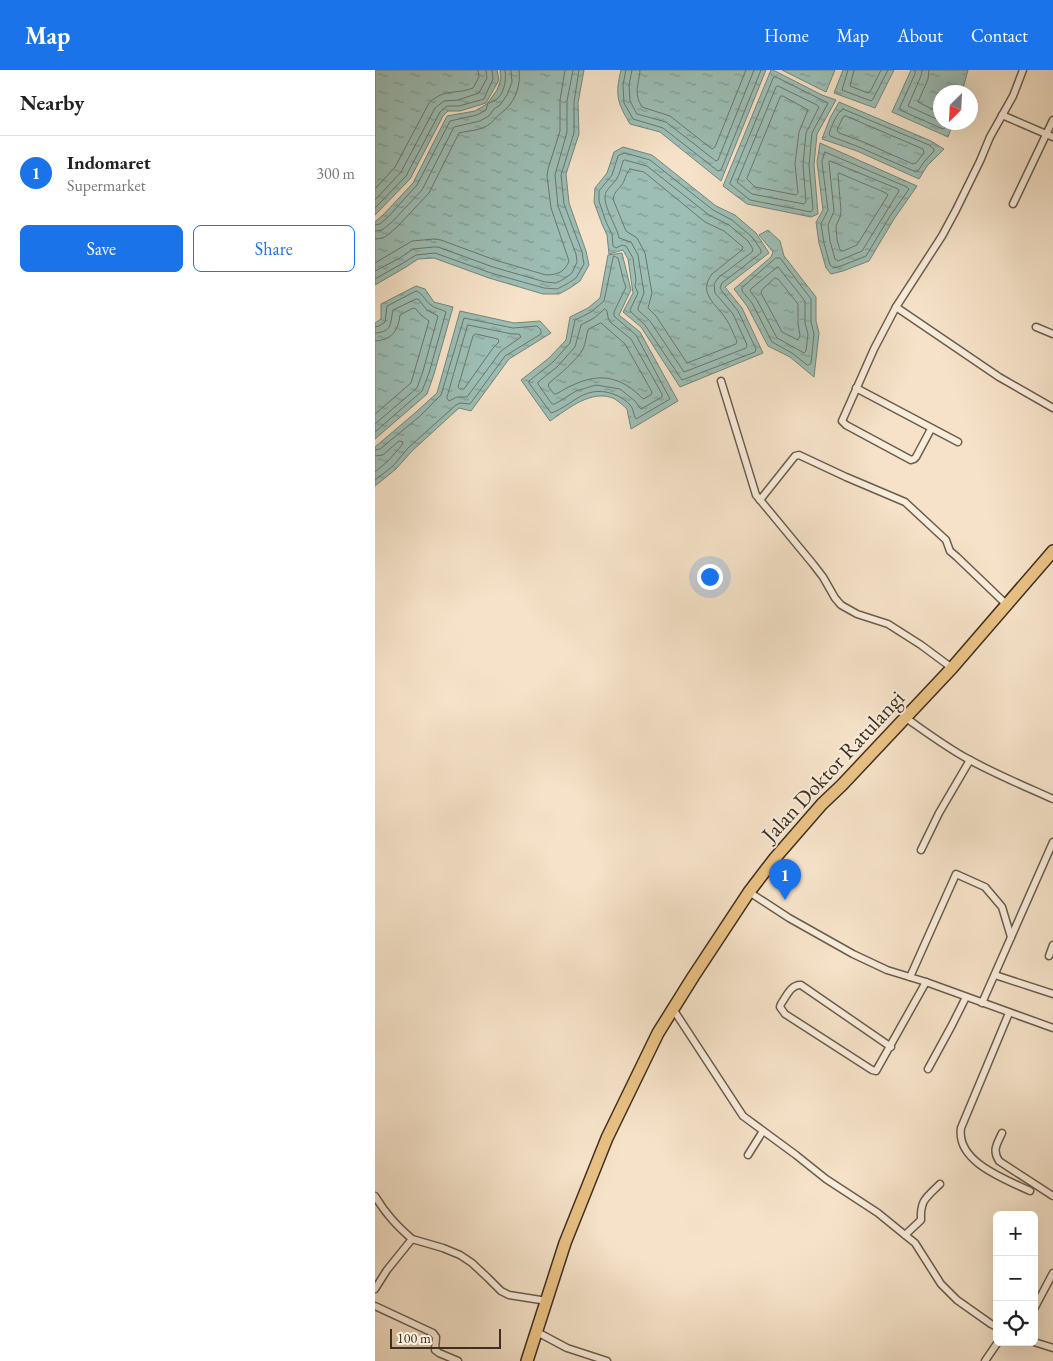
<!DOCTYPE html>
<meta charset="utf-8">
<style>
body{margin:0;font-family:"EB Garamond",serif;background:#f2f2f2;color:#222}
.controls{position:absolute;right:15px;bottom:15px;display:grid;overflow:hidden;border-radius:8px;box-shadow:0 5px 20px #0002}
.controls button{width:45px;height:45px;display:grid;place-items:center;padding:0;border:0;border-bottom:1px solid #e0e0e0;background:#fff;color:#222;font:25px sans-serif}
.compass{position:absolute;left:558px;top:15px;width:45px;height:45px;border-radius:50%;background:#fff;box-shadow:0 5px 20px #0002;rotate:204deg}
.scale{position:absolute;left:15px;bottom:12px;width:111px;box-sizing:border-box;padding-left:5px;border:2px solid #3e2f21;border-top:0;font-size:14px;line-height:18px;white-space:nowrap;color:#3e2f21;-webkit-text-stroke:4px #f8ecdb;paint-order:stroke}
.you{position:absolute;left:334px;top:506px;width:18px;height:18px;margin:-12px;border:4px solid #fff;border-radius:50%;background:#1a73e8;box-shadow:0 0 0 8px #1a73e833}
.badge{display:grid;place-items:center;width:32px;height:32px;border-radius:50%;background:#1a73e8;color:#fff;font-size:16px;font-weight:700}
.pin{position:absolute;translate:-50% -41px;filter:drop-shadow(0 1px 2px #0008)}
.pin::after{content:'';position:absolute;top:26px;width:18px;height:15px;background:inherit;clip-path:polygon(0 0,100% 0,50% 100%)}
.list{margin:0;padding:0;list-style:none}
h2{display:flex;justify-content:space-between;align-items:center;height:65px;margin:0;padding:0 20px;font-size:21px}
h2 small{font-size:16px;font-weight:400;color:#767676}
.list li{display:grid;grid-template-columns:32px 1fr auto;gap:15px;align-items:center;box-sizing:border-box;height:75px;padding:0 20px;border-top:1px solid #e0e0e0}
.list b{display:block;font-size:19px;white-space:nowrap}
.list p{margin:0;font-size:16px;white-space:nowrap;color:#767676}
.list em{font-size:16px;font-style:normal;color:#767676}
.actions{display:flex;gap:10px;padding:15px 20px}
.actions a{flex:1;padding:11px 0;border:1px solid #1a73e8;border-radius:8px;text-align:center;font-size:18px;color:#1a73e8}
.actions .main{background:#1a73e8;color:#fff}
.icon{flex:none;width:28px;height:28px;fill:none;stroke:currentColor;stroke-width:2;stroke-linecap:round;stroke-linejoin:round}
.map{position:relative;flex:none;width:678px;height:1291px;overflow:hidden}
header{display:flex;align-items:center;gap:30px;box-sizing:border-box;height:70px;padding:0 25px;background:#1a73e8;color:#fff}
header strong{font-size:24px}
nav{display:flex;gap:28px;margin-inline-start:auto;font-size:18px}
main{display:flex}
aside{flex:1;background:#fff}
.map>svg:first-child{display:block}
.water{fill:url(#water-ripples);stroke:#76857a}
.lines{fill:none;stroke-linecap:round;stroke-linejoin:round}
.shore{stroke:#6d766b;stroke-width:1}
.street-casing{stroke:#6c5c4b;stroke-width:9}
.highway-casing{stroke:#3e2f21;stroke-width:14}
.street{stroke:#f8ecdb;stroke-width:6}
.highway{stroke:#eac184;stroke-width:11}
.labels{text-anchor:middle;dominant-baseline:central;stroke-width:4;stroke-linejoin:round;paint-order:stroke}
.street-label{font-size:22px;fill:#3e2f21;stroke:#f8ecdb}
</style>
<header>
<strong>Map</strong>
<nav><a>Home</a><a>Map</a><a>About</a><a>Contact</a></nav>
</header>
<main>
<aside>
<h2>Nearby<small></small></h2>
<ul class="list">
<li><span class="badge">1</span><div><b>Indomaret</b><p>Supermarket</p></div><em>300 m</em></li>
</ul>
<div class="actions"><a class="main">Save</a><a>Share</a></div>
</aside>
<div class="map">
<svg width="678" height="1291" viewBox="0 0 678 1291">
<defs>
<pattern id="water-ripples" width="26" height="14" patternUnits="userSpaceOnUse" patternTransform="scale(1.25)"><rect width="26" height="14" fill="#9cbeb5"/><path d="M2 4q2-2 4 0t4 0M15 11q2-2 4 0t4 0" fill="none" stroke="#819b93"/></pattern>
</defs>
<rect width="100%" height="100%" fill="#f5e2c8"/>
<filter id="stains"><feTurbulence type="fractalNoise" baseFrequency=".004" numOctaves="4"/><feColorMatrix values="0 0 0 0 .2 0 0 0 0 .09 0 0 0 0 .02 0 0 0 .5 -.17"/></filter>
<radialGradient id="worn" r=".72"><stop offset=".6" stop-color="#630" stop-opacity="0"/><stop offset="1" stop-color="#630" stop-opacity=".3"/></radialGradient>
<!-- water -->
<g class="water">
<path d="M0,0H122L124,10L111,33L85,41H73L68,46L35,109L0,145Z"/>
<path d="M125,0H209L203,33L204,64L191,104L194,133L211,181L214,195L205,211L195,218L184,224H168L114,208L59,188L43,189L31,197L0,215V152L9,144L38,113L72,46L100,41L112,34L122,20L126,9Z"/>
<path d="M246,0H391L346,111L285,62L255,54C242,32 240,25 246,0Z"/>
<path d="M396,0H398L447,25L461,30L442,64L439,95L443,144L436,147L372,134L348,116Z"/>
<path d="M407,0H460L451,22Z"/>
<path d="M468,0H519L500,38L459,23Z"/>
<path d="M536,0H593L587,22H566V52L578,53L573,67L517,42Z"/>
<path d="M464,32L556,71L569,79L552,96L544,109L482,81L447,69L455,48Z"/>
<path d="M445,73L542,116L519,149L494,191L468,201L456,204L451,198L444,173L441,152L448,140L442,92Z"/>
<path d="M248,77L277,85L341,136L360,145L381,163L394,183L350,217L367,238L388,283L305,317L266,257L248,242L258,223L253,189L248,180L234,184L232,165L227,154L219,132L220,118L232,103L239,82Z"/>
<path d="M393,160L405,171L409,186L441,227V251L444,263L439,307L415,287L393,276L372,236L359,219L396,187L398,182L384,165Z"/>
<path d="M247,183L256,220L244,245L265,262L303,331L256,359L252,339C249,336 244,332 240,329C217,318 193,339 175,351L146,310L174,288L191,270L195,247L213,238L225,228L233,185Z"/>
<path d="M41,216L50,219L59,232L78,237L59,304L52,324L0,369V253L6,249V234Z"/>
<path d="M85,241L139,253L165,251L176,263L134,289L96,341L84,338L37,381L21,399L0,416V377L40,343L62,323Z"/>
</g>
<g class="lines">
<!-- shore -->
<g class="shore">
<path d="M251,0L248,15L249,33L258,49L288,58L343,101L346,100L386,0"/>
<path d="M257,0L254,15L255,31L262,44L291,52L341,91L343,90L379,0"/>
<path d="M265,0C264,16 258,22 267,37L295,46L337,79L340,77L371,0"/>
<path d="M473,0L467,20L496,31L498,29L513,0"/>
<path d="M479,0L475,16L493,23L495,22L506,0"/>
<path d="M540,0V4L525,37V40L568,59L570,58L572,52"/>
<path d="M547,0L546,6L533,36L566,51"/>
<path d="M554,0L553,9L543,32L561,41L566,39"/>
<path d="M399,7H401L453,33L437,63L434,95L438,139L436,142L375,130L355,114Z"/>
<path d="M403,16L442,35L444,37L431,63L428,95L431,132L429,134L377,124L362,112L401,17Z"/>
<path d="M406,26H408L433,40L424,62L420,94L423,123L421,125L380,117L372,109Z"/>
<path d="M468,39L554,75L559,79V81L549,92L543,101L541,102L484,77L455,66L454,64C457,55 461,44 468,39Z"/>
<path d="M471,46L548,79L549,83L541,93L538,94L486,71L464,63L462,60L468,47Z"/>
<path d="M450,82L532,117L534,119L515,146L491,186L466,196L459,198L455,195L449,173L446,154L453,140L447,92Z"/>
<path d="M250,83L275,90L338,140L357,150L377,167L386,180V183L347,213L345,218L347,221L363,241L381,279L380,282L307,310L270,255L256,242L255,240L263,223L260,216L261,210L258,188L251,176L247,175L241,178L238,176L237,164L231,152L224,131V121L237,105L243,86Z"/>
<path d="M250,90L272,96L334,145L354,155L373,171L378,179L377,182L343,208L339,214L340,223L358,244L372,275L371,278L309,302L275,251L263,240V238L269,223L263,185L256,172L244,168C242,156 226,134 231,122C233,118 238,114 241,110C245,104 246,97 248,91Z"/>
<path d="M455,91L523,119L524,121L487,181L463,191L460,189L455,171L453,155L459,141L454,93Z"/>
<path d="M255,99L269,102L330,152L349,161L368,177L367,180L337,204C322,224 342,234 351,249C356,256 358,264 362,271L361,274L312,293L281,246L273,238L277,223L270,183L262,168L251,161L238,129C239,121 246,118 249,111C251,106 252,102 255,99Z"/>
<path d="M464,103L511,123L513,125L482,175L468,181L465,180L462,170L461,156L465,147L466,141L463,105Z"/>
<path d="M0,119L20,97L54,33C70,18 79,25 98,18L104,7L103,0"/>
<path d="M0,130L26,102L60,38L69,31L83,30L104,23L112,8L111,0"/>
<path d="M0,138L31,106L65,42L72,36H84L109,29L111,24L118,9L117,0"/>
<path d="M0,155L5,154L13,147L42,115L75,51L102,45L111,40L113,33C128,31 132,12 130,0"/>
<path d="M0,161L7,160L17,152L47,120L79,57L105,51L114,46L119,39L125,35L132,25L137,12L136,0"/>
<path d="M0,169L8,168L14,164L23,156L54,123L84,63C91,61 100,61 107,58C116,55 118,50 125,44C127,42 129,41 131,39C141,29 146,14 144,0"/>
<path d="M239,186L243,188L249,212L251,217L239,242V246L261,265L295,329L261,349C258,345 259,339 255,335C249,328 240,324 231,322C206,318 197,336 176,343L154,313V311L178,292L195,273L200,250L216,242L229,231L238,188Z"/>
<path d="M401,188H405L436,229V252L439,264L436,293L434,295H432L417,283L397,272L377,233L367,221V218Z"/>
<path d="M0,193L37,171L59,169L66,170L120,190L171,205C182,205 190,202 194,191L176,138L172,106L173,99L185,61V30L190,0"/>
<path d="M403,197L430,231V253L433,264L431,281L429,283L402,268L382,230L375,221L376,219Z"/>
<path d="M0,201L25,188L38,179L58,177H63L118,197L170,212L181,213L189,209L197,203L202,192L201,184L183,136L180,105L192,62V31L198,0"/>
<path d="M400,208L403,209L423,234V254L425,265L423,270L407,262L386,223L387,220Z"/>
<path d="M0,209L28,193L41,185L60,183L116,203L169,218L182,219L192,214L201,208L209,194L207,182L189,134L186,105L199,63V32L204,0"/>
<path d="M230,239L232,241L233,247L235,252L256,269L287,324V327L266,339L260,331L245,319L221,315L201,321L180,334H177L163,314V312L182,297L200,277L206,255L219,248Z"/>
<path d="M226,253L250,274L277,322L276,325L268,329C247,307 226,302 198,315C192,317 187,321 181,324H179L173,316L174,313C184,305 202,290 208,279C211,273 211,266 213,260Z"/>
<path d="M93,255L137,264H144L146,267L126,281L92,327H82L74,331L72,328Z"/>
<path d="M0,257L4,256L10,252L12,236L41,221C49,224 50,231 56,235C60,239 67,239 71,242L54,303L47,321L0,362"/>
<path d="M0,263C18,262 15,253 18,240L41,229H43L52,240L63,246L48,301L42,318L0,354"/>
<path d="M101,264L123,269L124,272L118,278L89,319H85L83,317L98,266Z"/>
<path d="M0,271C17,270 23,261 25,245L38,238L41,239L46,245L54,251L36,313L0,344"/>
<path d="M0,380L5,379L44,347L66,325L89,248L138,258L162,256L166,260V264L130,286L95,334L85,333L81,335L33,378L18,396L0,410"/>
<path d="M0,386L8,385L24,371L28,372L27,375L13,391L0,402"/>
</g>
<!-- street casing -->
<g class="street-casing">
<g id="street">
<path d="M648,0L638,26L615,67L605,91L581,140L567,166L521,237L624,307L678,338"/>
<path d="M627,45L678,67"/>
<path d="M638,134L678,50"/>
<path d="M521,237L499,279L467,351L471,355L536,390L539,389L541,387L556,359"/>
<path d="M661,257L678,264"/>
<path d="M346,311L381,425L438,494L448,507L460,528L466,535L482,544L513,554L546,575L577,598"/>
<path d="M481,318L583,372"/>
<path d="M385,430L420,386L424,385L471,407L530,432L571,470L575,481L582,487L632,535"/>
<path d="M531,648C551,662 571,677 593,689C620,704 649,716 678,729"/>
<path d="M546,780L564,743L595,690"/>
<path d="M374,822L414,848L478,884L512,900L551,912L678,958"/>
<path d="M674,886L678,875"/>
<path d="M620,905L678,924"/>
<path d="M535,907L581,804L610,817L627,837L636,867"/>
<path d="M607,933L678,772"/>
<path d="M298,939L368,1046L421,1085L451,1109L503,1143L530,1165L540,1173L566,1214L582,1230L616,1254L622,1257"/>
<path d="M634,943L586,1058C581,1092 630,1109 655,1121"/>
<path d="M516,977L426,915C416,914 411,927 406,934L405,937L410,944L497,1000L501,1001L551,912"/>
<path d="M553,999L577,955L591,927"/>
<path d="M627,1063C622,1074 617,1080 624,1091L678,1126"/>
<path d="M373,1085L388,1061"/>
<path d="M0,1126C11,1144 21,1155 37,1169"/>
<path d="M530,1165L546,1150C545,1130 551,1128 565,1114"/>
<path d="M0,1219L12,1200L37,1169L68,1178L85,1185L97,1193L113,1208L126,1221L134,1225L172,1231"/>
<path d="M0,1236L58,1263L61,1267L60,1280L64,1283L83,1291"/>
<path d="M659,1239L678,1203"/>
<path d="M162,1262L192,1278L232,1291"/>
<path d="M659,1272L678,1278"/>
<path d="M610,1291L623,1272"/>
</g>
</g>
<!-- highway casing -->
<g class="highway-casing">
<path id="highway" d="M152,1291L190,1173L232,1068L283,963L318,907L374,822L400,788L447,734L467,715L577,598L678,481"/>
</g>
<!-- street -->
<use href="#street" class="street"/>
<!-- highway -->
<use href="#highway" class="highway"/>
</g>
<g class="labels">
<!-- street labels -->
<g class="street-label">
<text transform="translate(458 696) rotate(-47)">Jalan Doktor Ratulangi</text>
</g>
</g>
<rect width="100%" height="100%" filter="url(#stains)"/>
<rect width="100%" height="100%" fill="url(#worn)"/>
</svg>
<div class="controls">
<button>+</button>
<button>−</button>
<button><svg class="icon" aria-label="locate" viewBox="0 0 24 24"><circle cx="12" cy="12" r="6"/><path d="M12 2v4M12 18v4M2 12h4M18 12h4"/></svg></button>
</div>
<svg class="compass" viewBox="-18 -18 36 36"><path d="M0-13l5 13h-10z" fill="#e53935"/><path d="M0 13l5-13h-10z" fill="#767676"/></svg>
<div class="scale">100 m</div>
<div class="you"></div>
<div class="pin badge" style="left:410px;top:830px">1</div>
</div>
</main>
